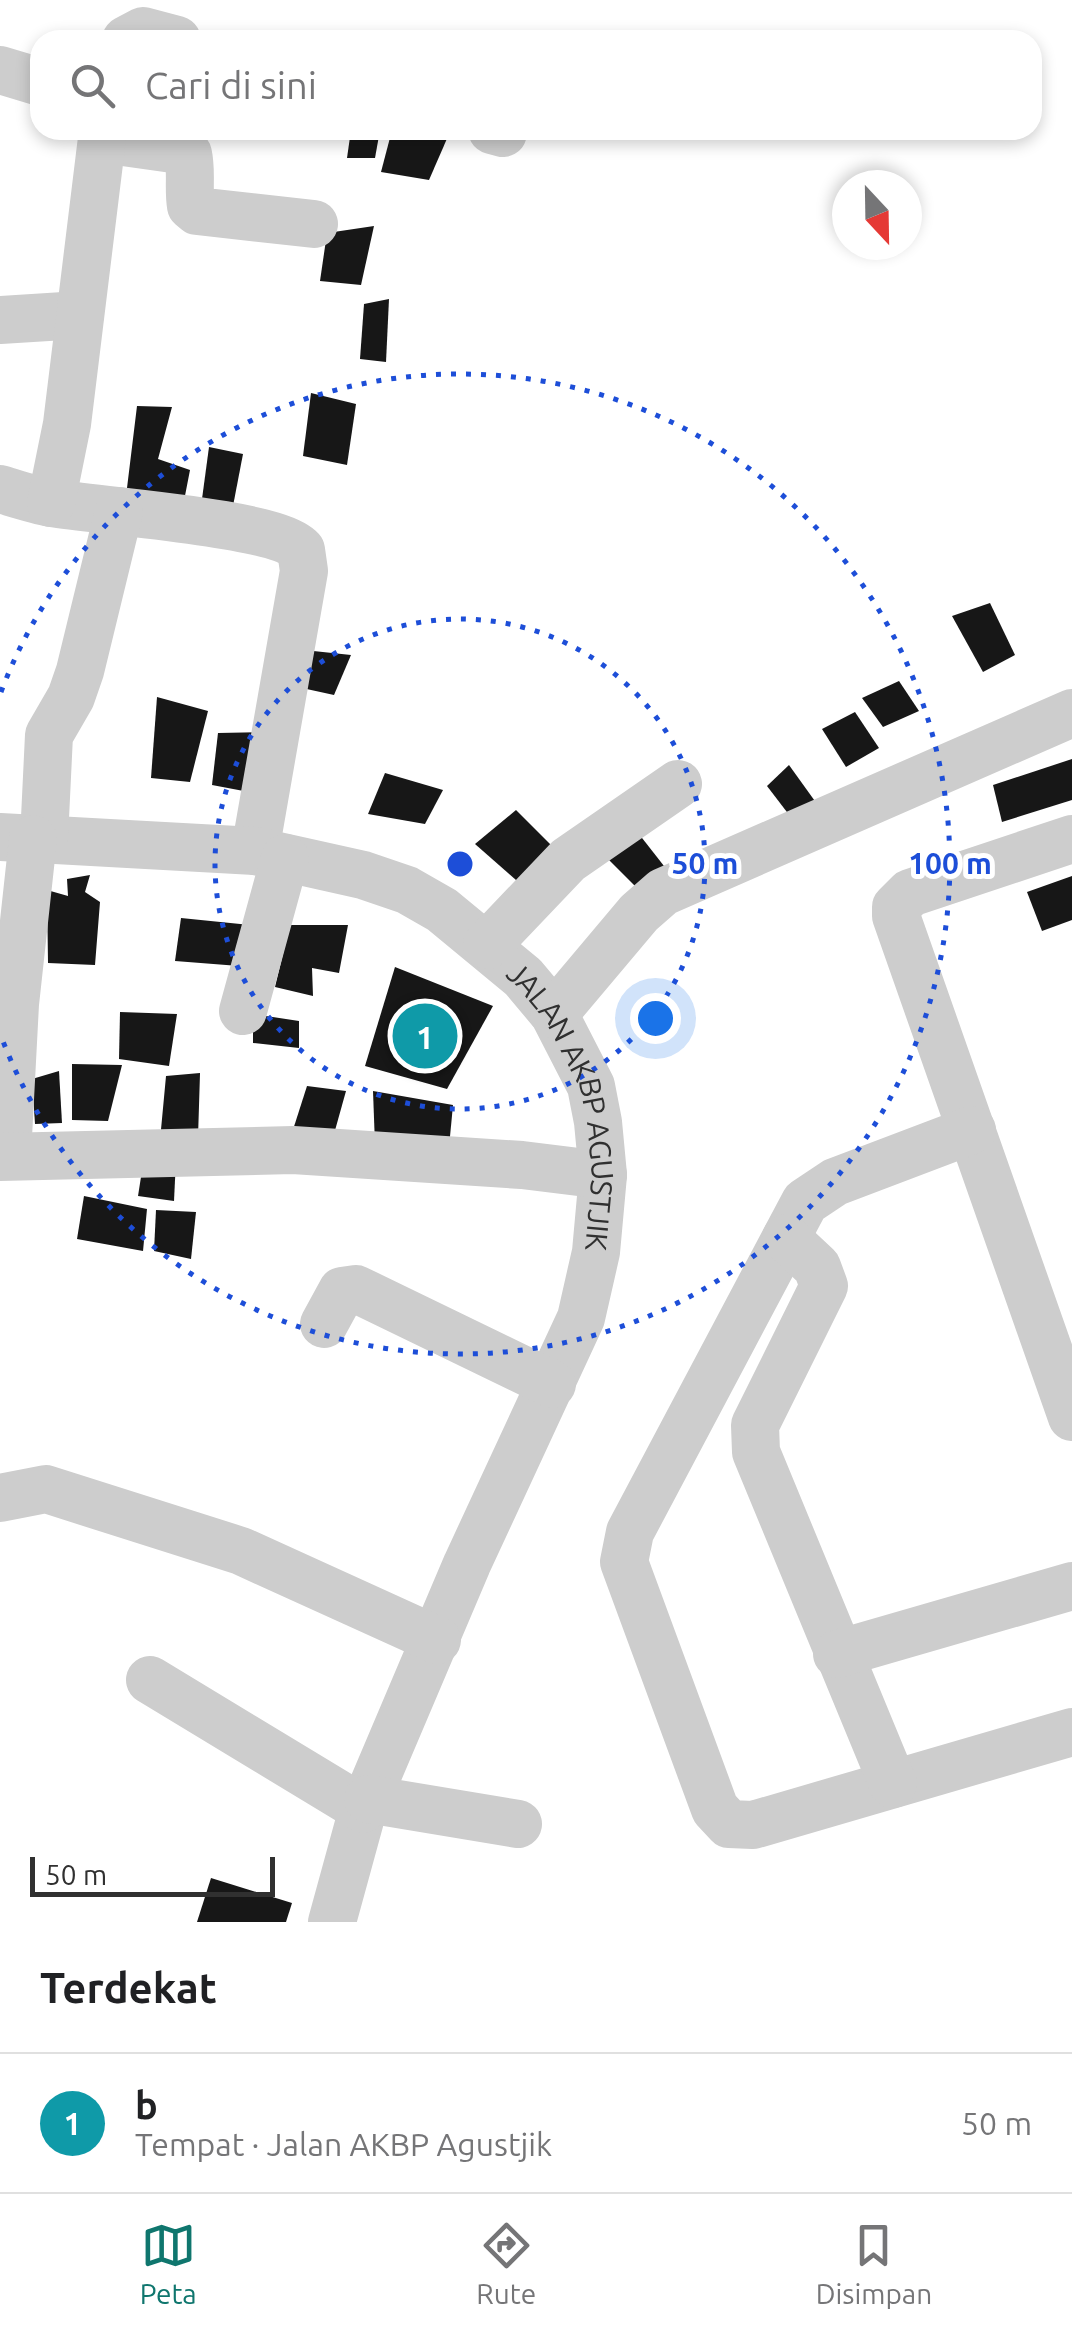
<!DOCTYPE html>
<html lang="id">
<meta charset="utf-8">
<style>
body{margin:0;font-family:Ubuntu,sans-serif;background:#f6f6f6;color:#202124}
.compass{position:absolute;left:832px;top:170px;width:90px;height:90px;border-radius:50%;background:#fff;box-shadow:0 5px 15px #0003;rotate:158deg}
.scale{position:absolute;left:30px;bottom:25px;width:245px;box-sizing:border-box;padding-left:10px;border:5px solid #303030;border-top:0;font-size:28px;line-height:35px;white-space:nowrap;color:#303030;-webkit-text-stroke:8px #fff;paint-order:stroke}
.you{position:absolute;left:655px;top:1018px;width:35px;height:35px;margin:-25px;border:8px solid #fff;border-radius:50%;background:#1a73e8;box-shadow:0 0 0 15px #1a73e833}
.badge{display:grid;place-items:center;width:65px;height:65px;border-radius:50%;background:#0f766e;color:#fff;font-size:32px;font-weight:700}
.pin{position:absolute;translate:-50% -50%;border:5px solid #fff;box-shadow:0 2px 10px #0006}
.list{margin:0;padding:0;list-style:none}
h2{display:flex;justify-content:space-between;align-items:center;height:130px;margin:0;padding:0 40px;font-size:42px}
h2 small{font-size:32px;font-weight:400;color:#757577}
.list li{display:grid;grid-template-columns:65px 1fr auto;gap:30px;align-items:center;box-sizing:border-box;height:140px;padding:0 40px;border-top:2px solid #e0e0e0}
.list b{display:block;font-size:38px;white-space:nowrap}
.list p{margin:0;font-size:32px;white-space:nowrap;color:#757577}
.list em{font-size:32px;font-style:normal;color:#757577}
.icon{flex:none;width:55px;height:55px;fill:none;stroke:currentColor;stroke-width:2;stroke-linecap:round;stroke-linejoin:round}
.map{position:relative;flex:none;width:1072px;height:1922px;overflow:hidden}
.search{position:absolute;background:#fff;box-shadow:0 5px 15px #0003;left:30px;right:30px;top:30px;height:110px;display:flex;align-items:center;gap:25px;box-sizing:border-box;padding:0 35px;border-radius:30px;color:#757577;font-size:38px}
.sheet{height:270px;background:#fff}
nav{display:flex;justify-content:space-around;align-items:center;box-sizing:border-box;height:140px;border-top:2px solid #e0e0e0;background:#fff;font-size:28px;color:#757577}
nav a{display:grid;justify-items:center;gap:5px}
nav .on{color:#0f766e}
.map>svg:first-child{display:block}
.building{fill:#171717}
.lines{fill:none;stroke-linecap:round;stroke-linejoin:round}
.minor{stroke:#cdcdcd;stroke-width:48}
.ring{fill:none;stroke:#1d4ed8;stroke-width:5;stroke-dasharray:5 10}
.labels{text-anchor:middle;dominant-baseline:central;stroke-width:10;stroke-linejoin:round;paint-order:stroke}
.street-label{font-size:30px;fill:#303030;stroke:#fff}
.centre{fill:#1d4ed8;stroke:#fff;stroke-width:5}
.ring-label{font-size:30px;text-anchor:middle;font-weight:bold;fill:#1d4ed8;stroke:#fff;stroke-width:10;stroke-linejoin:round;paint-order:stroke}
</style>
<div class="map">
<svg width="1072" height="1922" viewBox="0 0 1072 1922">
<rect width="100%" height="100%" fill="#fff"/>
<!-- building -->
<g class="building">
<path d="M351,130H380L375,158H347Z"/>
<path d="M392,130H435L449,134L429,180L381,172Z"/>
<path d="M374,226L361,285L320,281L327,233Z"/>
<path d="M389,299L386,362L360,359L364,304Z"/>
<path d="M311,393L356,404L347,465L303,456Z"/>
<path d="M137,406L172,407L158,459L190,470L183,506L127,488Z"/>
<path d="M209,447L243,454L233,506L202,499Z"/>
<path d="M990,603L1015,655L983,672L952,616Z"/>
<path d="M304,650L351,655L334,695L302,688Z"/>
<path d="M899,681L919,711L883,727L862,698Z"/>
<path d="M157,697L208,711L190,782L151,778Z"/>
<path d="M855,712L879,748L846,767L822,729Z"/>
<path d="M262,732L249,792L212,785L218,733Z"/>
<path d="M1072,759V800L1002,822L993,785Z"/>
<path d="M789,765L817,804L793,820L767,786Z"/>
<path d="M385,773L443,790L425,824L368,814Z"/>
<path d="M516,810L554,848L524,887L475,844Z"/>
<path d="M635,829L664,866L638,889L606,857Z"/>
<path d="M90,875L85,892L100,902L95,965L48,963L47,890L68,896L67,879Z"/>
<path d="M1072,876V920L1042,931L1027,892Z"/>
<path d="M181,918L250,925L239,966L175,961Z"/>
<path d="M290,925H348L339,973L312,968L313,996L275,987Z"/>
<path d="M395,967L493,1006L447,1089L365,1066Z"/>
<path d="M120,1012L177,1014L169,1066L119,1059Z"/>
<path d="M253,1014L299,1021V1048L253,1043Z"/>
<path d="M72,1064L122,1065L108,1121L72,1120Z"/>
<path d="M59,1071L62,1123L35,1124L32,1079Z"/>
<path d="M200,1073L198,1137L160,1140L166,1076Z"/>
<path d="M307,1086L346,1091L334,1134L291,1136Z"/>
<path d="M373,1091L453,1105L449,1147L375,1145Z"/>
<path d="M144,1158L176,1159L174,1201L138,1196Z"/>
<path d="M84,1196L147,1209L143,1251L77,1239Z"/>
<path d="M156,1210L196,1212L191,1259L154,1251Z"/>
<path d="M211,1878L292,1903L286,1922H197Z"/>
</g>
<g class="lines">
<!-- minor -->
<g class="minor">
<path d="M126,40L143,31L177,40"/>
<path d="M0,70L40,82"/>
<path d="M492,130L503,133"/>
<path d="M102,139L180,150L188,154C192,172 188,188 191,206L197,211L314,224"/>
<path d="M0,320L80,315"/>
<path d="M0,489C17,494 35,500 52,503C99,511 276,522 301,550L304,571L255,851"/>
<path d="M51,503L67,424L103,130"/>
<path id="s1" d="M0,837L255,851L363,875L407,890L442,910L523,977L554,1014L591,1086L598,1122L603,1175L596,1252L581,1318L467,1564L363,1809L332,1922"/>
<path d="M44,839L49,735L71,697L80,671L119,511"/>
<path d="M1072,839L910,893L896,907V916L1072,1417"/>
<path d="M487,945L568,860L678,784"/>
<path d="M243,1011L285,858"/>
<path d="M554,1014L639,913L663,892L1072,713"/>
<path d="M972,1130L835,1182L805,1202L630,1532L624,1562L715,1809L729,1824L753,1825L1072,1732"/>
<path d="M7,1156L15,1004L33,839"/>
<path d="M0,1157L293,1150L522,1165L603,1175"/>
<path d="M786,1238L817,1267L824,1286L755,1425L756,1452L893,1784"/>
<path d="M324,1324L342,1291L356,1289L552,1384"/>
<path d="M0,1498L46,1489L241,1551L437,1640"/>
<path d="M837,1654L1072,1586"/>
<path d="M150,1680L363,1809"/>
<path d="M368,1799L518,1824"/>
</g>
</g>
<!-- distance rings -->
<g class="ring">
<circle cx="460" cy="864" r="245"/>
<path d="M1 692A490 490 0 1 1 1 1036"/>
</g>
<g class="labels">
<!-- street labels -->
<g class="street-label">
<text stroke="none"><textPath href="#s1" startOffset="698">JALAN AKBP AGUSTJIK</textPath></text>
</g>
</g>
<circle cx="460" cy="864" r="15" class="centre"/>
<g class="ring-label">
<text x="705" y="874">50 m</text>
<text x="950" y="874">100 m</text>
</g>
</svg>
<svg class="compass" viewBox="-18 -18 36 36"><path d="M0-13l5 13h-10z" fill="#e53935"/><path d="M0 13l5-13h-10z" fill="#757577"/></svg>
<div class="scale">50 m</div>
<div class="you"></div>
<div class="pin badge" style="left:425px;top:1036px;background:#0f9aa8">1</div>
<div class="search"><svg class="icon" aria-label="search" viewBox="0 0 24 24"><circle cx="10" cy="10" r="6"/><path d="M15 15l6 6"/></svg>Cari di sini</div>
</div>
<section class="sheet">
<h2>Terdekat<small></small></h2>
<ul class="list">
<li><span class="badge" style="background:#0f9aa8">1</span><div><b>b</b><p>Tempat · Jalan AKBP Agustjik</p></div><em>50 m</em></li>
</ul>
</section>
<nav>
<a class="on"><svg class="icon" aria-label="map" viewBox="0 0 24 24"><path d="M3 6l6-2 6 2 6-2v14l-6 2-6-2-6 2zM9 4v14M15 6v14"/></svg>Peta</a>
<a><svg class="icon" aria-label="directions" viewBox="0 0 24 24"><path d="M12 3l9 9-9 9-9-9zM9 14v-3h6M13 9l2 2-2 2"/></svg>Rute</a>
<a><svg class="icon" aria-label="saved" viewBox="0 0 24 24"><path d="M7 4h10v16l-5-4-5 4z"/></svg>Disimpan</a>
</nav>
